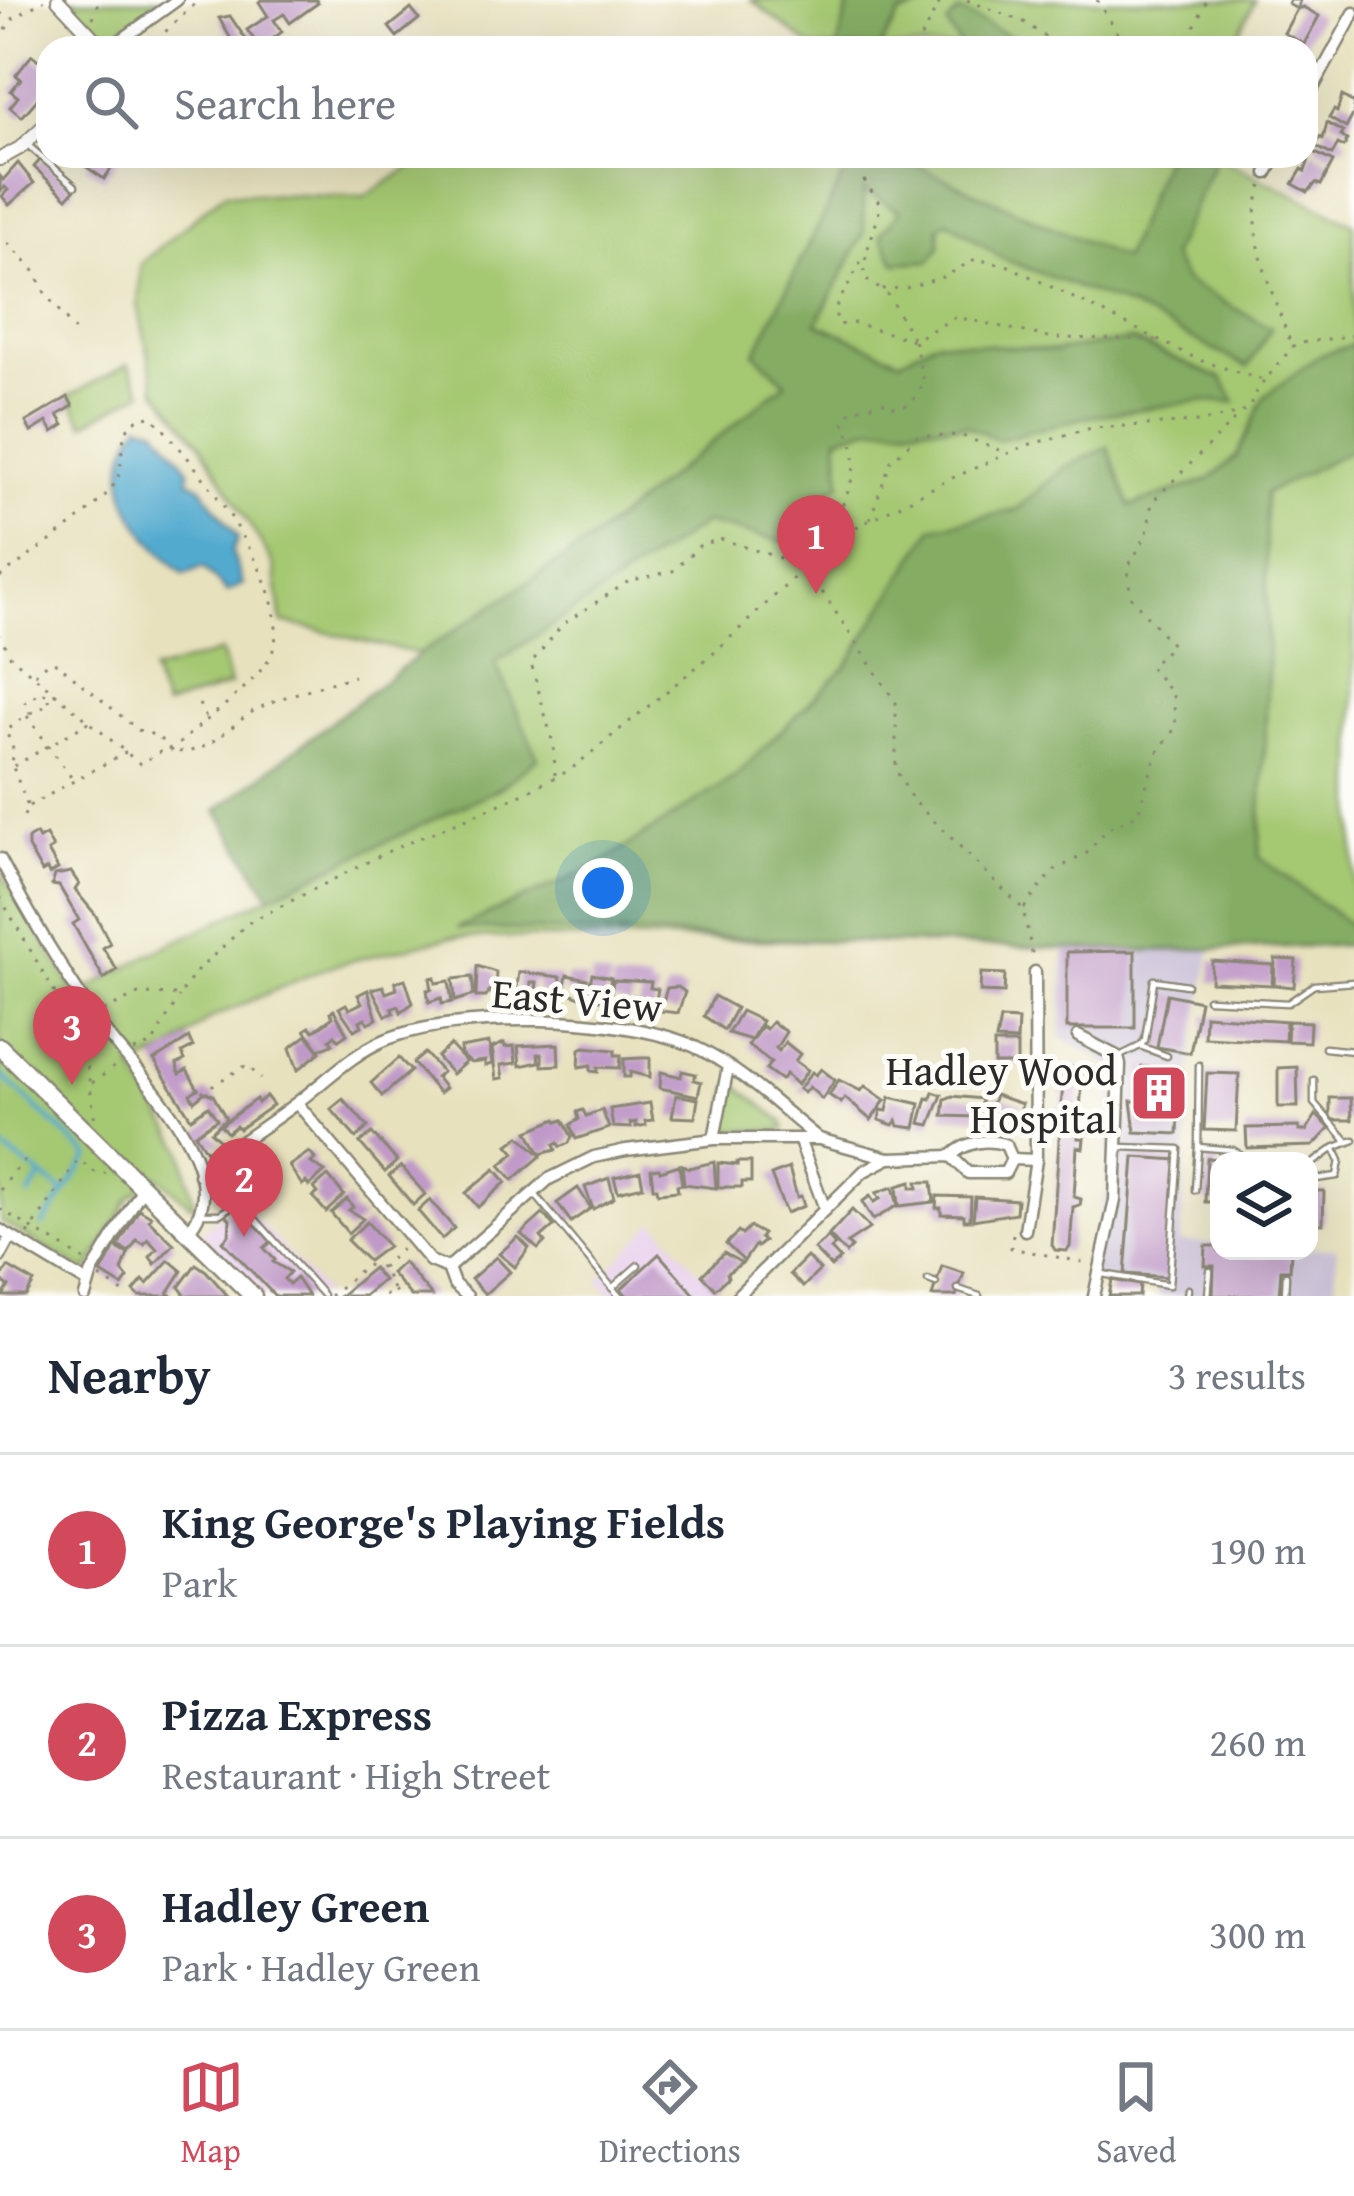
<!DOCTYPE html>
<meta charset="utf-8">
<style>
body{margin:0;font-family:"Gentium Book Plus",serif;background:#f2f2f3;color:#1f2937}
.controls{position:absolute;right:36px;bottom:36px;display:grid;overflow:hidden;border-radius:24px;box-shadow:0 12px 48px #0002}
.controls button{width:108px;height:108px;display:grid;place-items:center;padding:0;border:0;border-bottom:3px solid #e0e1e3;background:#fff;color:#1f2937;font:60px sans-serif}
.you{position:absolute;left:603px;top:888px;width:42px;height:42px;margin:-30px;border:9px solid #fff;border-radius:50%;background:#1a73e8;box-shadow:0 0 0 18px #1a73e833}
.badge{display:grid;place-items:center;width:78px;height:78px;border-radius:50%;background:#d1495b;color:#fff;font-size:39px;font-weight:700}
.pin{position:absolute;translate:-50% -99px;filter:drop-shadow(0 3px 6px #0008)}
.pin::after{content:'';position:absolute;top:63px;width:42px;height:36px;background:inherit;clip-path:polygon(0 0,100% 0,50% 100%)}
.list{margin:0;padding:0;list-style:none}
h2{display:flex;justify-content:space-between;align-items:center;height:156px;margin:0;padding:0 48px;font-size:51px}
h2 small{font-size:39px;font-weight:400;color:#747a83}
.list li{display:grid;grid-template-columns:78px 1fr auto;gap:36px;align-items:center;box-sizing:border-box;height:192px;padding:0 48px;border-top:3px solid #e0e1e3}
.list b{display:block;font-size:45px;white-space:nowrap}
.list p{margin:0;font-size:39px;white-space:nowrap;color:#747a83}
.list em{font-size:39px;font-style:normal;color:#747a83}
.icon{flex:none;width:66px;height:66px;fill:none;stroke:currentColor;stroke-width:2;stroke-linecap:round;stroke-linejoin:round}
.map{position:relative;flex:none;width:1354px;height:1296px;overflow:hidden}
.search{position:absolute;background:#fff;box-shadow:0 12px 48px #0002;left:36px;right:36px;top:36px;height:132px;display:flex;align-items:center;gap:30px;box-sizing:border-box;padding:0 42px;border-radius:36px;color:#747a83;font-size:45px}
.sheet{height:732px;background:#fff}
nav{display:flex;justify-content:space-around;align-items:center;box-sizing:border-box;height:168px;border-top:3px solid #e0e1e3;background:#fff;font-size:33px;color:#747a83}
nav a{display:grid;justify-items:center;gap:6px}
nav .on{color:#d1495b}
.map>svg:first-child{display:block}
.built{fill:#e9d2ee}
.industrial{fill:#c9bfd7}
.green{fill:#a5c872;stroke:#687a4e;stroke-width:3}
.forest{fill:#84ac64;stroke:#586c48;stroke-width:3}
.water{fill:#52aacf;stroke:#3e6a7d;stroke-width:3}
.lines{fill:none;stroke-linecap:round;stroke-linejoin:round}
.stream{stroke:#52aacf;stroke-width:4.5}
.building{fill:#c099c8}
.service-casing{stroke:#898674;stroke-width:9}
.minor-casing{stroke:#898674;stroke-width:15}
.tertiary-casing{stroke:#898674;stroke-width:16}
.primary-casing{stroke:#898674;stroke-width:21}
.path{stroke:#898674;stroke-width:3;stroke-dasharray:3 9;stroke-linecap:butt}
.service{stroke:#fff;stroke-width:4.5}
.minor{stroke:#fff;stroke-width:10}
.tertiary{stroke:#fff;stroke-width:12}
.primary{stroke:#fff;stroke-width:16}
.labels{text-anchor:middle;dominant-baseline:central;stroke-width:10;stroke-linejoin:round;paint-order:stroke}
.street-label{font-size:42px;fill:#2b2b2b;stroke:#fdfcf7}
.poi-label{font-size:42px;fill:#2b2b2b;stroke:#fdfcf7;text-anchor:end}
</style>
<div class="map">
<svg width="1354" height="1296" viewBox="0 0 1354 1296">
<rect width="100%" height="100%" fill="#fdfcf7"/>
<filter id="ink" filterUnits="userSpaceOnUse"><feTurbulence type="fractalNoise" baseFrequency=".00833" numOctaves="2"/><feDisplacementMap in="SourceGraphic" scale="24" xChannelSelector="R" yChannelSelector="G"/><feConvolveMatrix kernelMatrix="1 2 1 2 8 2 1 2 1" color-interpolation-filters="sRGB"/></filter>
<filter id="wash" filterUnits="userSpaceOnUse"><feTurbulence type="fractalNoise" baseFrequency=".004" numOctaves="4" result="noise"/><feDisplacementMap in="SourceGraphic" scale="48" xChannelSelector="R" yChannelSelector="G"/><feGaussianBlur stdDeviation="2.7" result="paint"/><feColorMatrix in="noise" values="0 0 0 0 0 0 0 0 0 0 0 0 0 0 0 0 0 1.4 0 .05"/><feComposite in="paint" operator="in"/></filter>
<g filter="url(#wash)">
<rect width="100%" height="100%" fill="#e7e1bd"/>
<!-- built -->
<g class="built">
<path d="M238,1199L325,1294L264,1296L201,1232Z"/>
<path d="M655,1221L701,1274L721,1296H613L598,1280Z"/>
</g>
<!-- industrial -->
<path class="industrial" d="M1064,946L1139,951L1212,947L1191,1062L1181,1242L1219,1244V1251L1337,1248L1335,1296H1158V1288L1088,1274L1106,1191L1111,1069L1103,1060L1061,1038Z"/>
<!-- green -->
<g class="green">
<path d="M66,0H163L107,38Z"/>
<path d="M751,0H1255L1232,48H813Z"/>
<path d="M429,156H1215L1354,224V945L1139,951L840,941L451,937L330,966L209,1019L170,1051L132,1068L182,1149L194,1204L192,1206L156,1175L128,1200L87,1272L0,1221V871L77,996L146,956L270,896L217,810L420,654L282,622L274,565L202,446L156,389L138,306L141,264L224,193L364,197Z"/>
<path d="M128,364L143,392L84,424L69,396Z"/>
<path d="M221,652L230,685L165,707L152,672Z"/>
<path d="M734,1083L784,1123V1130H723L730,1087Z"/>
</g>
<!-- forest -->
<g class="forest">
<path d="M850,0H926L928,5L900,15L880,48H837Z"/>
<path d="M959,11L1033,48H961L947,24Z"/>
<path d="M819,156H895L1123,259L1165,156H1198L1214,162L1171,256L1185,281L1271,328L1248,367L1132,308L1003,259L948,221L939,227L940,247L930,261L895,263L881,235L900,211L863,190L864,233L817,323L900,360L936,340L1056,351L1131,340L1222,379L1235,402L1198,401L1086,417L998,440L966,425L870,427L838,437L841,484L801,506L827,536L805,547L705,523L495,663L538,758L500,788L270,896L217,810L421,653L586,544L786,383L755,353L847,168Z"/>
<path d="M1354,344V448L1265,494L1268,669L1259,857L1354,928V945L1139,951L457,928L595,867L736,776L848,664L933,527L1016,510L1064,468L1108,447L1130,506L1209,480L1237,456L1264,397L1318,356Z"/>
</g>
<!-- water -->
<path class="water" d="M140,424L156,427L189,469V481L200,486L238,538L232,552L243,584L227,592L203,567L184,574C138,534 98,483 140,424Z"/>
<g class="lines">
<!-- stream -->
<g class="stream">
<path d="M0,1074L89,1156L43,1225"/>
<path d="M0,1146L64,1192"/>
<path d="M29,1196L41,1176"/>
</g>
</g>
<g id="blocks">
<!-- building -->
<g class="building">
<path d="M261,0H316L318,3L290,23L284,14L274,20L282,32L260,48L247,30L268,16L259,2Z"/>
<path d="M1290,0H1300L1297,9L1303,7L1319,16L1304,44L1284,33L1297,9L1288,4Z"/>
<path d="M411,9L419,19L397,37L389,27Z"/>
<path d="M230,16L247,41L243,43L246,48H216L231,39L219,18Z"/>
<path d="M32,55L48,68V87L22,117L10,107L18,97L11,91L21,79L16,75Z"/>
<path d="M1342,96L1354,103V113L1346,128L1329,118L1334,110L1337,112Z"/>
<path d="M1327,123L1343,132L1341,136L1347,140L1344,147L1338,144L1332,155L1315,146L1320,137L1323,139Z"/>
<path d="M1312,151L1333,162L1321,185L1316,183L1308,192L1293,184L1302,169L1305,171Z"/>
<path d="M82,156H120L104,179L85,166L89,161Z"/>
<path d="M41,159L75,189L67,198L34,167Z"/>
<path d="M18,163L34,183L9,205L2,196L8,190L5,187L0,192V176L3,180Z"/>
<path d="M68,397L73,406L58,415L64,425L53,432L47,422L31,432L26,422Z"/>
<path d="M36,834L39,839L46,835L53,848L48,851L58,869L49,874L47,869L42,872L28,847V839Z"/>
<path d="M71,872L79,884L75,890L95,914L110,943L103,948L117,970L104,979L73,924L79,920L59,886L52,885L55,875Z"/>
<path d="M1135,951V1028H1067V952Z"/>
<path d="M1275,959L1296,960L1294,987L1274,985Z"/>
<path d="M1212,961L1273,965L1272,985L1211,982Z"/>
<path d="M477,966L496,972L495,989H490L486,997H476Z"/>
<path d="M519,972L561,977L559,995L536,992L537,982H531L530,996L516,995Z"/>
<path d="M981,973L1005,974L1004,993L980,992Z"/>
<path d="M592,974L611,978L606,1001L587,998Z"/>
<path d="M567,975L587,979L583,998L564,991Z"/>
<path d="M435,977L436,983L449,981L452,1002L442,1004L441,998L429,1002L427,990L432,989L430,978Z"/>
<path d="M472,977L474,995L455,1001L453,979Z"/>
<path d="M405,979L413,1003L401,1012L399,1006L392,1008L394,1013L386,1016L372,989L383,986L386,993L397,989L395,982Z"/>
<path d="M613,980L651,982L650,988L658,989L654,1011L639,1009L641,996L633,995L631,1005L627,1006L610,1000Z"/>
<path d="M678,987L685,992L678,1013L660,1011L667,988Z"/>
<path d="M368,990L377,1019L368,1023L365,1018L360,1021L362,1026L354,1030L339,1008L346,1004L349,1009L362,1003L358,995Z"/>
<path d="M1167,994L1200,1001L1190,1053L1157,1047Z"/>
<path d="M714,996L736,1008L724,1030L704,1016Z"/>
<path d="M334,1010L347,1034L339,1040L335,1035L330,1039L333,1044L319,1049L305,1030L310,1027L314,1031L333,1017L330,1012Z"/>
<path d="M741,1011L762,1021L751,1040L728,1033Z"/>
<path d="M1205,1015L1286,1021L1285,1041L1204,1037Z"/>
<path d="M1000,1019L1018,1020L1017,1041L996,1040Z"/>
<path d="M1288,1021L1310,1022L1309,1042L1287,1041Z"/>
<path d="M772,1022L786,1032L776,1048L779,1051L785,1042L800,1054L795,1061L808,1070L797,1085L786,1074L781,1080L766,1069L771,1062L748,1045L762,1026L766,1029Z"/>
<path d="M307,1035L320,1052L298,1070L290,1048Z"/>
<path d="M189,1038L193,1047L182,1053L185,1060L177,1064L178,1071L180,1074L187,1070L198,1089L190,1094L194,1101L205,1092L213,1095L226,1118L211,1132L221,1141L206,1151L195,1134L217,1119L208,1106L191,1118L154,1060Z"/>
<path d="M489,1043L492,1064L485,1066V1061L471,1063L461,1055L460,1048Z"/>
<path d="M504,1043L505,1047L514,1046L516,1063L501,1065L503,1078L496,1079L492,1048Z"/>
<path d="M558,1044L559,1065L542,1066V1054H538L539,1062L520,1066L518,1046Z"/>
<rect x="994" y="1044" width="23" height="20"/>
<path d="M450,1045L466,1062L452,1074L437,1057Z"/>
<path d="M584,1047L615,1050V1055H621L620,1068L598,1067V1072L591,1071V1065L579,1067L580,1049Z"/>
<path d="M425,1053L442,1072L436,1077L445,1088L439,1093L413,1063Z"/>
<path d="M399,1058L411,1071L382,1096L371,1083Z"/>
<path d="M641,1058H650V1077L630,1072V1077H624V1059Z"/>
<path d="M1064,1067L1083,1068L1078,1138H1084L1083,1148L1077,1147L1074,1197L1081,1199L1080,1205L1073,1207L1070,1247L1067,1251L1055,1250L1052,1245Z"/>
<path d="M1142,1067L1181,1069L1178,1134L1135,1132L1131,1101H1137Z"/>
<path d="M1297,1067L1298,1107H1278V1068Z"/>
<path d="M821,1069L835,1080L822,1099L809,1087L804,1093L799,1089L812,1072L816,1075Z"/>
<path d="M682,1071L696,1074L694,1080L701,1082L698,1096L660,1088L661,1072L681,1077Z"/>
<path d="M1207,1073L1239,1074L1236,1131L1204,1130Z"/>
<path d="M839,1080L861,1091L865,1086L885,1100L871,1120L845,1098L841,1103L829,1095Z"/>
<path d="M933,1092L942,1095L930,1125L920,1123L927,1098L931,1099Z"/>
<path d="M676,1095L698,1099L695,1118L672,1117Z"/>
<path d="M995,1095L1022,1104L1017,1121L989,1112Z"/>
<path d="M266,1096L273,1105L239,1129L236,1126L227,1133L221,1125L256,1099L258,1103Z"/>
<path d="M952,1096L982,1099L978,1117L943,1116L945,1099Z"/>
<path d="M890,1097L920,1104L915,1128L899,1126L897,1120L893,1125L879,1120L881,1110L887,1111Z"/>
<path d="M1330,1098H1351L1352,1120H1330Z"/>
<path d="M343,1099L368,1127L356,1138L331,1109Z"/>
<path d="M650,1103L653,1120L645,1121L646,1125L636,1127V1122L630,1123L631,1128L613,1127L610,1109Z"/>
<path d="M583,1110L586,1116L602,1110L609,1128L576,1139L570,1125L579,1119L577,1112Z"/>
<path d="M1316,1115L1330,1128L1313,1146L1247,1148L1246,1128L1299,1127V1131H1306Z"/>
<path d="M556,1119L558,1122L563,1120L572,1137L569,1143L560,1147L558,1143L554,1145L556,1150L540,1154L528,1131Z"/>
<path d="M372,1133L397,1161L385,1172L360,1143Z"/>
<path d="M520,1136L541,1156L513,1180L500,1165L515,1153L508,1145Z"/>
<path d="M253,1147L257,1153L247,1162L250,1166L246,1169L253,1166L262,1179L240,1195L221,1170Z"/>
<path d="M309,1152L315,1159L311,1163L325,1172L309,1186L306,1182L302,1185L289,1166Z"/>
<path d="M1134,1157L1177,1160L1169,1277L1125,1274Z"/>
<path d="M1207,1158L1219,1159V1202H1205Z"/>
<path d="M714,1162L716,1188L684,1184L682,1165L689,1168Z"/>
<path d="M737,1162H751V1182H742V1187H718V1163L737,1165Z"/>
<path d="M679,1165L682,1184L677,1185L678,1191L658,1193L657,1188H653L651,1169L659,1168L660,1171Z"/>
<path d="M401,1166L425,1194L413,1205L389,1176Z"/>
<path d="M789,1168L797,1197L801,1196L804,1206L786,1213L771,1175Z"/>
<path d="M495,1169L506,1182L478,1207L466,1193Z"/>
<path d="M640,1171L643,1186L618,1192L614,1177Z"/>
<path d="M328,1176L344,1195L326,1212L313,1197L318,1193L314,1188Z"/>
<path d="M609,1178L614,1198L593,1209L585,1187Z"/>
<path d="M911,1182V1188H918L917,1182H932L934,1202L899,1206L897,1186Z"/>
<path d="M893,1187L898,1205L873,1220L862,1202L870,1196L874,1202L880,1199L876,1193Z"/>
<path d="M578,1188L591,1208L571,1222L557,1203Z"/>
<path d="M1309,1191H1324L1323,1224L1309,1223Z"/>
<path d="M937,1196L971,1197L970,1220H964V1215L941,1214V1208H936Z"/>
<path d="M975,1197L1017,1200L1016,1213L973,1220Z"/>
<path d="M347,1199L353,1207L349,1210L363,1219L348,1233L331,1213Z"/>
<path d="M430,1200L454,1228L442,1239L418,1211Z"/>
<path d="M238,1203L271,1242L264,1248L275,1260L273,1262L290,1272L284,1279L289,1284L296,1278L308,1296H275L223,1241L229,1235L230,1219L225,1214Z"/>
<path d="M139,1209L151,1216L149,1220L174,1244L155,1264L150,1257L157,1249L148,1239L144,1244L137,1240L129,1252L118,1246Z"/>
<path d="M852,1210L870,1228L847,1243L852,1247L846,1253L829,1235Z"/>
<path d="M543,1214L554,1226L541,1237L545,1242L538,1249L521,1234Z"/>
<path d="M367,1222L388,1246L368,1261L347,1240Z"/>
<path d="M750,1227L763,1234L760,1238L764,1241L757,1247L755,1245L744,1261L726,1244L738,1232L742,1235Z"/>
<path d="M518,1237L529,1248L515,1267L499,1254Z"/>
<path d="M828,1237L835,1245L831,1249L840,1259L831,1267L814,1249Z"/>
<path d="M1206,1246H1216L1219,1251H1291L1290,1270H1281L1279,1296H1213L1214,1266H1205Z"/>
<path d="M115,1247L128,1254L122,1271L128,1278L122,1286L101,1273Z"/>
<path d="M724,1253L742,1263L727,1273L728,1277L715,1289L702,1275Z"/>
<path d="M659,1254L696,1296H627L621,1289Z"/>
<path d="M496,1257L510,1272L485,1294L471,1279Z"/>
<path d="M807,1257L820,1270L803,1287L790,1274Z"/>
<path d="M169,1260L182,1271L168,1293L172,1296H139L134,1291L143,1280L147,1284Z"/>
<path d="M403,1262L432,1296H411L391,1273Z"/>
<path d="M196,1264L206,1271L228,1296H186L179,1287Z"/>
<path d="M942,1266L964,1273L956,1296H932Z"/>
<path d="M8,1267L34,1282L26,1296H3L9,1286L0,1280Z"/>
<path d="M373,1268L383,1280L364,1296H340Z"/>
<path d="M1112,1280L1140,1285L1139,1296H1109Z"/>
</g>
</g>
</g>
<g filter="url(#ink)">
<use href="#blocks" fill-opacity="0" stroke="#898674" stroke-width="3"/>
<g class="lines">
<!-- service casing -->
<g class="service-casing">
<g id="service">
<path d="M30,147L75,186"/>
<path d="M1208,999L1288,1003L1314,985L1354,982"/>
<path d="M1140,1046L1145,1040L1154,980L1187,985"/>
<path d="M1325,1048L1354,1051"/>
<path d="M1118,1057L1140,1046L1167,1056"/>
<path d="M1199,1065L1198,1147L1233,1150L1251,1161"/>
<path d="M1314,1080V1103L1347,1141"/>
<path d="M1309,1166L1334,1148L1354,1140"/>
<path d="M1309,1187L1316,1179L1337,1176L1340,1161L1334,1148"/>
<path d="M1195,1190L1198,1148"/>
<path d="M533,1192L619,1296"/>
<path d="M200,1214H220L239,1201L323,1295"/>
<path d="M1102,1274L1169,1285L1179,1149L1119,1147"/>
<path d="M928,1280L936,1283"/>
<path d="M612,1288L638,1265"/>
<path d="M958,1289L979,1296"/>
<path d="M1187,1296L1188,1289"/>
<path d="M1208,1296L1210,1271"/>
<path d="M1285,1296L1286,1275"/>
</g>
</g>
<!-- minor casing -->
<g class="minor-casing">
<g id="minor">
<path d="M110,48L177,0"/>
<path d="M1306,101L1354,13"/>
<path d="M1267,173L1276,156"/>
<path d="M0,859C28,913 61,968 95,1018C127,1064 243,1169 189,1230"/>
<path d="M1078,1036L1118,1057L1120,1065L1115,1200L1094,1296"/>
<path d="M297,1103L430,1261L448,1268"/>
<path d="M714,1139L728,1067"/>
<path d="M799,1139L825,1209"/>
<path d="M951,1156C965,1142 987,1138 1006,1145L1012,1159"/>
<path d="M199,1175C228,1149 264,1128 295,1104C324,1083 351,1054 385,1040C455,1010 624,1015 693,1046C739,1067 780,1108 819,1139"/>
<path d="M0,1230L88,1283"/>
<path d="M1025,1230L1036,1160L1035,972"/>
<path d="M0,1257L11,1237"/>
<path d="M448,1268L549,1179L594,1157L626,1150L714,1139H819L889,1158L951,1156L968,1173H1005L1012,1159L1036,1160"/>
<path d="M448,1268L454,1284L467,1296"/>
<path d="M85,1296L92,1272L144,1186"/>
<path d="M741,1296L739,1294L864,1171L889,1158"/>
</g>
</g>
<!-- tertiary casing -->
<g class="tertiary-casing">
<g id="tertiary">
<path d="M58,0L103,48"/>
<path d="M0,159L20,148L48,122"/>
</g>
</g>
<!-- primary casing -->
<g class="primary-casing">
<path id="primary" d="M0,1047L253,1296"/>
</g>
<!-- path -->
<g class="path">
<path d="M967,0L1024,22L1061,48"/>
<path d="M1097,0L1127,48"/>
<path d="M0,13L11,18"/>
<path d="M93,18L99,0"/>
<path d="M0,40L11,20L44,0"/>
<path d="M148,48L199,0"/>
<path d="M915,48L941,0"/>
<path d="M1184,48L1207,0"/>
<path d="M867,156L864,180L880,204C877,232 861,253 865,279L887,294L914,340"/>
<path d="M1262,186C1242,235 1277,300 1292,348"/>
<path d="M8,243L36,273L45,293L75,331"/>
<path d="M861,262L834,310L839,325L854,323L913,340"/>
<path d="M882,289L906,288L946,276L975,259L1009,266L1199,360L1266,381"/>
<path d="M870,519L891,461L917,436L960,435L1004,452"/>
<path d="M823,549C840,503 870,471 844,423L852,410L883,402L890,407L910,405L924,384L914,340L956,317L1053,338L1160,340"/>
<path d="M0,577C25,558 109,504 118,477C126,455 114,420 151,416C194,460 291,582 274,647C264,682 197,724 171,751L160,752L140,764L11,657L0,635"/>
<path d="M35,674L50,661L58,664L138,730C154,734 162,738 171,751C211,758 230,721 263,706C292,693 324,685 354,676"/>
<path d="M199,704L206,718"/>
<path d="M31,713L50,704L49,699"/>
<path d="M27,716L73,780"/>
<path d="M14,766L96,718"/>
<path d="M555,775L554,747L531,663L563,624L629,581L673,571L699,546L720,539L805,566L896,703V770L912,799L1023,909L1033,958"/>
<path d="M29,806L126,752"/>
<path d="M24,816L28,807L11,762L15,754L6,731L30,713L25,703L42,691L49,697L56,693"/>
<path d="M0,897L84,1044L95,1121"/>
<path d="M1024,908L1053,871L1086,854L1108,828L1137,815L1157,753L1176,727L1173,695L1150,667L1172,645L1130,596L1128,567L1147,534L1152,502L1238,416"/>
<path d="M104,1011L138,994L180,995L196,972L248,923L391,850L505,802L570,770L715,652L837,537L948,480L1027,445L1092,428L1198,422L1241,413L1250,406L1256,391L1295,344L1354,335"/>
<path d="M134,1051L152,1044L179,997"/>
<path d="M92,1083L117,1065"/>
<path d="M191,1098L247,1065L261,1079"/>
<path d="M0,1190L24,1160"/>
<path d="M0,1209L86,1261"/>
<path d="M28,1234L78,1160L99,1175L106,1173"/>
<path d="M1013,1234L1011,1248L1087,1263"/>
<path d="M100,1277L129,1296"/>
<path d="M393,1289L382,1267L402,1249"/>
<path d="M330,1296L366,1265L382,1267"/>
<path d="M385,1296L393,1289L399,1296"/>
</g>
<!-- service -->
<use href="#service" class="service"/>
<!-- minor -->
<use href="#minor" class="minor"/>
<!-- tertiary -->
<use href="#tertiary" class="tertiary"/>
<!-- primary -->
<use href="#primary" class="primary"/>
</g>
</g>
<!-- icons -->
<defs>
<g id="building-square" transform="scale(3)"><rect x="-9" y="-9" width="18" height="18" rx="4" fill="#d1495b" stroke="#fdfcf7"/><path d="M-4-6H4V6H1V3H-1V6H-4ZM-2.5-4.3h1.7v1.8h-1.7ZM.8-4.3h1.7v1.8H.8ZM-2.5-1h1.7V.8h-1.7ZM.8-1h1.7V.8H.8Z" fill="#fff"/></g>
</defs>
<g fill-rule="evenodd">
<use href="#building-square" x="1159" y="1093"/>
</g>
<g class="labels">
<!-- street labels -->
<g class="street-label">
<text transform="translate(577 999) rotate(5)">East View</text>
</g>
<!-- poi labels -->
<g class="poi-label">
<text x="1117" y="1069">Hadley Wood<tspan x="1117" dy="48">Hospital</tspan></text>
</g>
</g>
</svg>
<div class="controls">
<button><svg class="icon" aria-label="layers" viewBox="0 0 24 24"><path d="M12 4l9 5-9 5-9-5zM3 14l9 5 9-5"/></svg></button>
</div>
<div class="you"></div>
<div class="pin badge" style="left:816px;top:594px">1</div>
<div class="pin badge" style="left:244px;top:1237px">2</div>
<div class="pin badge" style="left:72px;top:1085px">3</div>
<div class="search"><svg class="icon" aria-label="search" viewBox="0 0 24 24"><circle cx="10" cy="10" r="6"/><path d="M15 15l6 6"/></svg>Search here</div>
</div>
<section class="sheet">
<h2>Nearby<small>3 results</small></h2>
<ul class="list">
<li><span class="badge">1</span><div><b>King George's Playing Fields</b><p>Park</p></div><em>190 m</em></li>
<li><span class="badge">2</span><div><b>Pizza Express</b><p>Restaurant · High Street</p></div><em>260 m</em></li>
<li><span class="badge">3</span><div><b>Hadley Green</b><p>Park · Hadley Green</p></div><em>300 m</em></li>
</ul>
</section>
<nav>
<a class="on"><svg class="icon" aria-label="map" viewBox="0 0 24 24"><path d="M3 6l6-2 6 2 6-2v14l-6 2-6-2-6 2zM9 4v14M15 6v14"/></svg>Map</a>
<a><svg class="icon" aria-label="directions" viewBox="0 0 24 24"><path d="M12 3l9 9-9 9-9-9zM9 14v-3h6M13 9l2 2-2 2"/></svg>Directions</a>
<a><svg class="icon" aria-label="saved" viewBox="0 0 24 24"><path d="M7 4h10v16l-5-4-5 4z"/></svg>Saved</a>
</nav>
